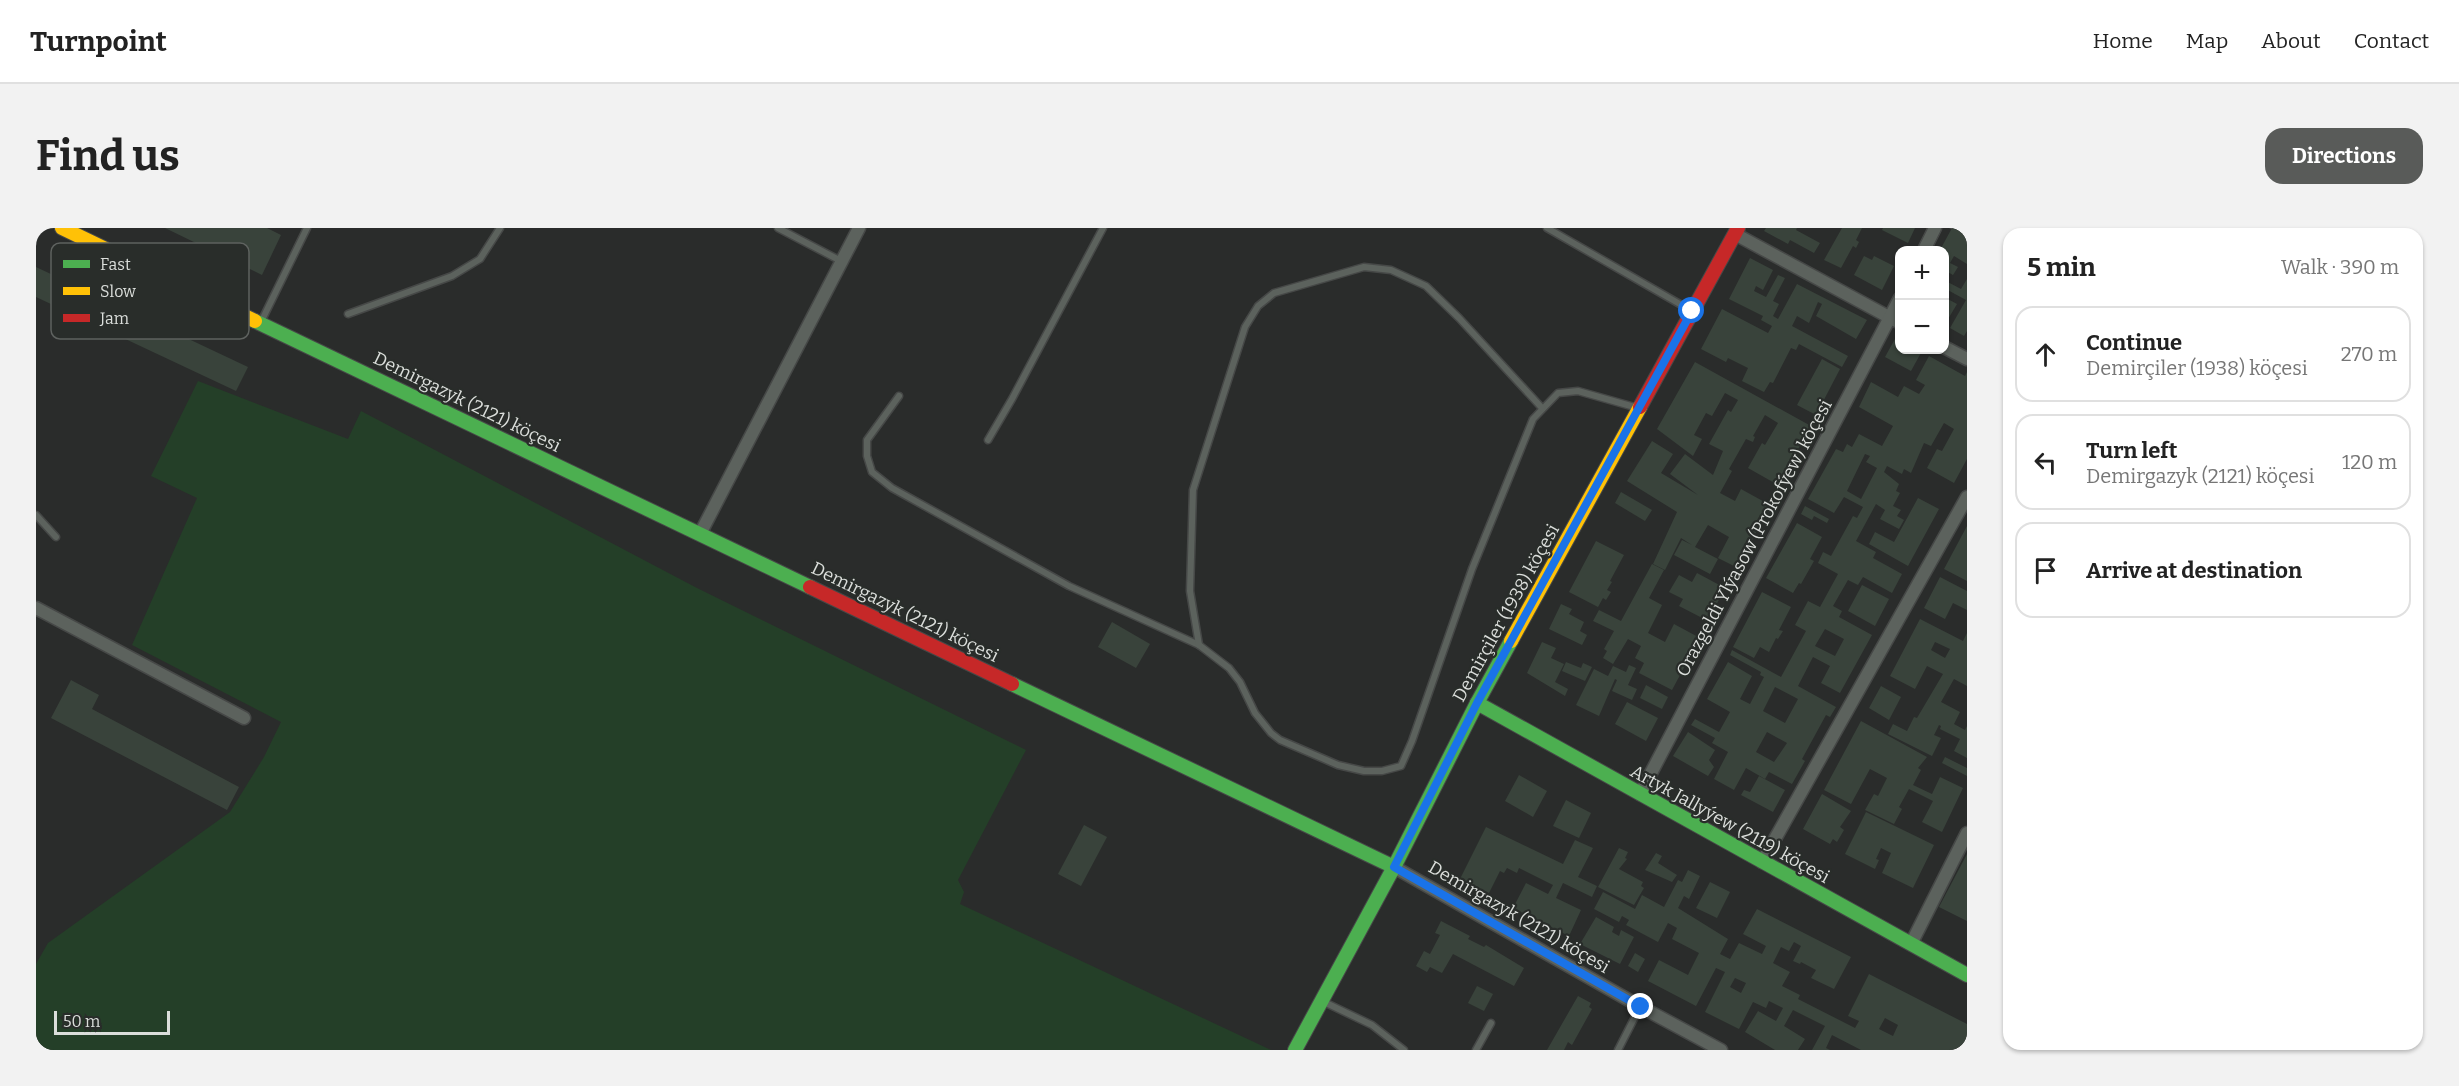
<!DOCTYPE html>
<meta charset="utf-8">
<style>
body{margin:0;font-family:Bitter,serif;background:#f2f2f2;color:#222}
.controls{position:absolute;right:18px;top:18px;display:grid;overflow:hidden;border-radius:12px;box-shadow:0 2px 4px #0004}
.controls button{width:54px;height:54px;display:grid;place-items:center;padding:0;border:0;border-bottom:2px solid #e0e0e0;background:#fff;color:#222;font:30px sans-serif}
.scale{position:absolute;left:18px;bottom:15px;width:116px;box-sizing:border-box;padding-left:6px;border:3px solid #dbdedb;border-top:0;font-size:16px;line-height:21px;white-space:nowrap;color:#dbdedb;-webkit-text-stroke:4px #292d2a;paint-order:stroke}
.stop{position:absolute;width:18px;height:18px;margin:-14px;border:4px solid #1a73e8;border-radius:50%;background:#fff}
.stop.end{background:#1a73e8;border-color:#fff;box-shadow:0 2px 6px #0008}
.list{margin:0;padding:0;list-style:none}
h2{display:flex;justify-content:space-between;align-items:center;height:78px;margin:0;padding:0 24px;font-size:26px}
h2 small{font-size:20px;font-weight:400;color:#767676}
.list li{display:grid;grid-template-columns:39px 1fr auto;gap:18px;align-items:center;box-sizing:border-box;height:96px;margin:0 12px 12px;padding:0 12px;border:2px solid #e0e0e0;border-radius:18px}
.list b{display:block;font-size:22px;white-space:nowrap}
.list p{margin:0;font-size:20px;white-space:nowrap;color:#767676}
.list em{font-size:20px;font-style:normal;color:#767676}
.icon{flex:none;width:33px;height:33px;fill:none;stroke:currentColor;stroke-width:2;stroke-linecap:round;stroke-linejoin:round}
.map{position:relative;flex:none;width:1931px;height:822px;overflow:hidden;border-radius:18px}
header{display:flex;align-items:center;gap:36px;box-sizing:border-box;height:84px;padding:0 30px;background:#fff;border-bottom:2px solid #e0e0e0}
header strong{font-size:28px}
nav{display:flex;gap:33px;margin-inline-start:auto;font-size:21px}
.intro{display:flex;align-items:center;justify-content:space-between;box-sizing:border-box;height:144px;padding:0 36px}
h1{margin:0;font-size:42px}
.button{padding:15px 27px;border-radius:18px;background:#595b59;color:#fff;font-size:21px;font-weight:700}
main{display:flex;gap:36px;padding:0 36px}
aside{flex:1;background:#fff;border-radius:18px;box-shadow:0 2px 4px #0004}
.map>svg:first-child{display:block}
.green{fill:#243f28}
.building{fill:#39433b;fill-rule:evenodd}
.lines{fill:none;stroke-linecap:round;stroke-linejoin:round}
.lane-casing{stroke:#464847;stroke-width:9}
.street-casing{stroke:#464847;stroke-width:15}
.fast-casing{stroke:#464847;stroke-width:16}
.slow-casing{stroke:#464847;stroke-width:16}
.jam-casing{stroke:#464847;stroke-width:16}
.lane{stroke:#5c625d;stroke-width:6}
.street{stroke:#5c625d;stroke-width:12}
.fast{stroke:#4caf50;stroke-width:14}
.slow{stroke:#ffc107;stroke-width:14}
.jam{stroke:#c62828;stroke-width:14}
.route{stroke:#1a73e8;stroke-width:8}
.labels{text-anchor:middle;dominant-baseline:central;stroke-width:4.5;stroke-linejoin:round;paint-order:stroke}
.street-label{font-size:18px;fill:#dbdedb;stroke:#292d2a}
.key{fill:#292d2a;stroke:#5e625f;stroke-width:1.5}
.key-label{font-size:16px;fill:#dbdedb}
</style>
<header>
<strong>Turnpoint</strong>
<nav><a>Home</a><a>Map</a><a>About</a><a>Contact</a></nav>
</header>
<div class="intro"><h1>Find us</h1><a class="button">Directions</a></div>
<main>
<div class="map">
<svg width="1931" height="822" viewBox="0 0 1931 822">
<rect width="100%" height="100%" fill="#2a2c2b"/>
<!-- green -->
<path class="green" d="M162,153L312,211L325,183L661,360L990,522L922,652L928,664L924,676L1235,822H0V736L12,715L194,584L228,529L245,494L96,417L161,270L115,248Z"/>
<!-- building -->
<g class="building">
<path d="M129,0H231L245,7L226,47Z"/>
<path d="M1730,0H1761L1760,2L1784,15L1778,25L1754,12L1752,16L1728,3Z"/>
<path d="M1806,0H1826L1820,12L1823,14L1820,20L1817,18L1805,40L1788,32Z"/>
<path d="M1847,0H1879L1872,15L1846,2Z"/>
<path d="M1916,0H1931V36L1918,28L1914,35L1922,39L1917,47L1908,42V22H1904Z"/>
<path d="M1828,28L1836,32L1838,28L1858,38L1846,62L1818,47Z"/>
<path d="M1714,30L1737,42L1727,62L1720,58L1718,63L1730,69L1742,47L1749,50L1737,73L1743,76L1737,88L1742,91L1761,56L1831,92L1820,111L1780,88L1786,76L1782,74L1773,95L1761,88L1756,98L1812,128L1806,139L1763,116L1760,122L1755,120L1737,155L1734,154L1728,164L1706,153L1712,140L1692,130L1690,134L1665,121L1686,81L1732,105L1736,98L1725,92L1727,88L1693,71Z"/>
<path d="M0,39L212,139L200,163L0,69Z"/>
<path d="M1931,51V103L1928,108L1914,100L1930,72L1908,60V52L1925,61Z"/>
<path d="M1908,69L1921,76L1908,98Z"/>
<path d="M1860,109L1863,111V122L1886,123L1875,143L1849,129Z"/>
<path d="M1893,128L1929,148L1931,144V231L1918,255L1891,240L1901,221L1906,223L1918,201L1908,195L1895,218L1888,215L1875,245L1868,241L1866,246L1851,238L1848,244L1863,256L1860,263L1864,265L1857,278L1865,282L1861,288L1868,292L1863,301L1844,291L1849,282L1840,276L1820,313L1840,324L1837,330L1866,346L1856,365L1827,349L1822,357L1812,352L1797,378L1806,383L1803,389L1836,407L1804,465L1785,455L1794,438L1777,429L1762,458L1800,479L1794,489L1790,487L1766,531L1769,533L1756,556L1733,544L1729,551L1710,540L1698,562L1678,551L1692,524L1676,515L1679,510L1655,497L1659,491L1683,504L1694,484L1671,471L1692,434L1716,448L1704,471L1714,476L1728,449L1724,447L1725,444L1694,427L1696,422L1745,449L1770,403L1759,397L1772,373L1784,379L1802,346L1782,335L1787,324L1795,328L1817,288L1821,290L1827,279L1808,269L1798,285L1772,271L1800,221L1807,224L1811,216L1816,219L1823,206L1846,218L1857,198L1823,179L1835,154L1862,169L1868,158L1883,166L1889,157L1880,152ZM1829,226L1834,228L1830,234L1841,240L1825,271L1811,263ZM1789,401L1808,411L1799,428L1779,418ZM1739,459L1762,471L1749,495L1727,483ZM1731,504L1751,515L1738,534L1720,524Z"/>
<path d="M1786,131L1804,141L1780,187L1761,177Z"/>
<path d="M1659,134L1775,198L1742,257L1712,240L1726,215L1729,217L1742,195L1729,187L1717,208L1719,209L1717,214L1710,211L1693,241L1696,243L1684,265L1699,273L1705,261L1734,277L1702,340L1682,330L1693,309L1672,297L1659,319L1682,331L1674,346L1638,327L1646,312L1656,317L1645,310L1629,342L1617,336L1641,284L1591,253L1616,213L1637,226L1625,245L1662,267L1634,246L1649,226L1677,247L1687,223L1673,216L1692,182L1695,184L1702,172L1689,165L1676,188L1670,185L1658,207L1666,211L1657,228L1621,201Z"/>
<path d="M1585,264L1616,282L1609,293L1579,275Z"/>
<path d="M1882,270L1903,281L1872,338L1833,316L1839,304L1858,314Z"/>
<path d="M1769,278L1793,291L1791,295L1778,288L1776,292L1765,286Z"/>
<path d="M1761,295L1786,309L1774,331L1778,333L1765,356L1763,355L1757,365L1730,350Z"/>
<path d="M1931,298V353L1908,341Z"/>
<path d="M1560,313L1588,327L1574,353L1576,354L1571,362L1575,364L1570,372L1567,370L1562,379L1533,364Z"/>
<path d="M1616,336L1628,342L1613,370L1626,377L1612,405L1629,414L1638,396L1664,410L1636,462L1603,445L1608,435L1599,430L1605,418L1592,411L1577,436L1567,430L1571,423L1568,421L1578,403L1557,393L1563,382L1585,393Z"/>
<path d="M1661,345L1689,360L1672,393L1643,378L1647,371L1633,364L1643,347L1656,354Z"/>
<path d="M1904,349L1931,363V382L1917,375L1909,391L1888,380Z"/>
<path d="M1826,357L1853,371L1839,398L1812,383Z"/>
<path d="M1726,364L1755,379L1743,402L1747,403L1742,411L1740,410L1733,424L1724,419L1718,430L1697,419Z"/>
<path d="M1525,376L1536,381L1533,386L1548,394L1544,403L1551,407L1546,417L1513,401Z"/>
<path d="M1884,391L1927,413L1931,405V458L1918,451L1905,474L1924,484L1918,496L1929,502L1931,498V530L1918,523L1924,511L1904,501L1905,498L1903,497L1898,507L1905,510L1896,528L1852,506L1857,496L1871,503L1878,489L1881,490L1907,446L1891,438L1879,461L1854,448ZM1899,414L1914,421L1909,430L1895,422Z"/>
<path d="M1076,394L1114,416L1100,440L1062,419Z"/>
<path d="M1506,414L1520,420L1515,430L1528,436L1519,454L1532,461L1529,468L1491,445Z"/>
<path d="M1530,434L1545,440L1547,435L1556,439L1549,453L1526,443Z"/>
<path d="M1593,437L1600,440L1592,457L1601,461L1596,472L1576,463L1581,452L1579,451L1563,488L1540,477L1558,441L1572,448L1577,438L1590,444Z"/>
<path d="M35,452L63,467L56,481L203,559L191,582L15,490Z"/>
<path d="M1610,457L1632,469L1626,481L1604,470Z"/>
<path d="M1845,458L1865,469L1853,492L1833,480Z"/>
<path d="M1591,474L1622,490L1610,513L1579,496Z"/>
<path d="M1825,493L1891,529L1882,540L1885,542L1877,557L1896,566L1904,549L1927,560L1906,604L1886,594L1897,573L1873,561L1863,579L1866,581L1858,596L1829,582L1838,566L1842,568L1851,550L1834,541L1815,576L1788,562Z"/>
<path d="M1652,504L1679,522L1673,532L1678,539L1672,548L1637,528Z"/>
<path d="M1909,529L1931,540V548L1906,535Z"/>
<path d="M1483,547L1511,563L1497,589L1469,573Z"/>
<path d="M1723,548L1749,562L1737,584L1705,567L1708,562L1714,564Z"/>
<path d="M1786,566L1815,583L1804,599L1808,602L1801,614L1797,611L1794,616L1767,601Z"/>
<path d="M1530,572L1555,585L1543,610L1517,598Z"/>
<path d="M1830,584L1898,617L1877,660L1846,645L1855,625L1845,620L1840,631L1843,632L1839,641L1809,626Z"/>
<path d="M1048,597L1071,609L1045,658L1022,646Z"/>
<path d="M1450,599L1527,636L1539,612L1557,620L1542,649L1561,658L1556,669L1527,655L1520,670L1545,682L1533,708L1477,680L1490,655L1512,666L1517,657L1483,640L1481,645L1471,640L1468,645L1464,643L1453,665L1424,651Z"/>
<path d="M1583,620L1592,624L1589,630L1591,631L1583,641L1607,654L1605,658L1608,660L1598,677L1562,659Z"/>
<path d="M1620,625L1626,628L1622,635L1641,647L1636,654L1609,642Z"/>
<path d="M1931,626V693L1903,679Z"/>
<path d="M1652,642L1664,648L1653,671L1648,668L1642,680L1692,711L1684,726L1694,731L1703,715L1726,726L1730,718L1707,706L1721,681L1815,729L1798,761L1775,750L1780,742L1765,734L1764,736L1757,733L1765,718L1758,714L1753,723L1745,719L1737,735L1754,744L1746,758L1764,767L1762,771L1819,800L1823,793L1812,788L1833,746L1931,796V822H1825L1796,807L1790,820L1794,822H1776L1789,798L1757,782L1748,798L1769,811L1762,822H1739L1709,804L1722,783L1740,793L1747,780L1733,773L1730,780L1717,774L1703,801L1669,784L1689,744L1680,740L1660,778L1612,753L1623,732L1652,747L1663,725L1636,711L1641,700L1632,695L1622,714L1590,697L1593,692L1586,688L1583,694L1558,681L1567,664L1599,681L1606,667L1628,679L1642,652L1646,654ZM1699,750L1710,755L1705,765L1694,759ZM1849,790L1862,797L1857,808L1843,801Z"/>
<path d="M1674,654L1694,664L1681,690L1660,680Z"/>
<path d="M1560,689L1578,699L1576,704L1583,708L1585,702L1598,709L1584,736L1544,716Z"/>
<path d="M1405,693L1434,708L1432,711L1448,719L1450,717L1488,740L1478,758L1417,726L1406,745L1394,739L1391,744L1380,738L1388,723L1394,726L1404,707L1399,705Z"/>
<path d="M1599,725L1609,731L1602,744L1592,738Z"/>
<path d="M1441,758L1457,766L1448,783L1432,775Z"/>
<path d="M1542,768L1555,775L1553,779L1556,781L1536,817L1532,814L1528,822H1511Z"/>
</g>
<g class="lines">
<!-- lane casing -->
<g class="lane-casing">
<g id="lane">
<path d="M742,0L805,33"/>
<path d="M1511,0L1656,83"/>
<path d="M312,86L416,48L444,31L464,0"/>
<path d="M225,94L271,0"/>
<path d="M863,168L831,212V228L836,244L856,260L1033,358L1163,417L1193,440L1204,454L1219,485L1235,505L1244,512L1302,537L1328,543H1346L1365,538L1376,513L1436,341L1497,191L1522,165L1542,163L1602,180"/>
<path d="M952,212L976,171L1067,0"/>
<path d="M0,287L20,309"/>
<path d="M1163,417L1154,363L1157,262L1209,99L1222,78L1238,65L1328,39L1355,42L1390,58L1423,90L1506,180"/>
<path d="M1288,774L1336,797L1368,822"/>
<path d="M1440,822L1455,795"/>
<path d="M1582,822L1604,779"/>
</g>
</g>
<!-- street casing -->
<g class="street-casing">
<g id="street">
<path d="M1699,6L1864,95"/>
<path d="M1888,22L1899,0"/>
<path d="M1908,119L1931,131"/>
<path d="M664,306L823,0"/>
<path d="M0,380L208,490"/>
<path d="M1604,566L1864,70"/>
<path d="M1726,634L1931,269"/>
<path d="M1358,639L1605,779L1685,822"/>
<path d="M1875,716L1931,605"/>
</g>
</g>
<!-- fast casing -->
<g class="fast-casing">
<g id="fast">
<path d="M219,93L774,359"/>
<path d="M976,456L1358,639"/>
<path d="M1441,475L1931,747"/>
<path d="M1259,822L1358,639L1441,475L1475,413"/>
</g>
</g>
<!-- slow casing -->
<g class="slow-casing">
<g id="slow">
<path d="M26,0L219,93"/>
<path d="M1475,413L1604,179"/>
</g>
</g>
<!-- jam casing -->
<g class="jam-casing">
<g id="jam">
<path d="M1604,179L1702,0"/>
<path d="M774,359L976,456"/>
</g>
</g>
<!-- lane -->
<use href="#lane" class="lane"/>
<!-- street -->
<use href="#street" class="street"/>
<!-- fast -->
<use href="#fast" class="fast"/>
<!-- slow -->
<use href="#slow" class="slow"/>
<!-- jam -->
<use href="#jam" class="jam"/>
</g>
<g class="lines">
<!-- route -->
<path class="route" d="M1605,779L1358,639L1441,475L1656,83"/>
</g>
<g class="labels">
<!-- street labels -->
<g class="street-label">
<text transform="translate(431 174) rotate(26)">Demirgazyk (2121) köçesi</text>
<text transform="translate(1718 310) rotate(-62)">Orazgeldi Ylýasow (Prokofýew) köçesi</text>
<text transform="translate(869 384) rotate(26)">Demirgazyk (2121) köçesi</text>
<text transform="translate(1470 385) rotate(-61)">Demirçiler (1938) köçesi</text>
<text transform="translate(1694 596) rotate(29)">Artyk Jallyýew (2119) köçesi</text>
<text transform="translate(1483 689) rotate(30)">Demirgazyk (2121) köçesi</text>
</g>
</g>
<!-- legend -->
<rect x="15" y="15" width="198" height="96" rx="9" class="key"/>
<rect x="27" y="32" width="27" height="8" fill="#4caf50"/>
<rect x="27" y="59" width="27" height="8" fill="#ffc107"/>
<rect x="27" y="86" width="27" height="8" fill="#c62828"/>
<g class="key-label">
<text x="64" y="42">Fast</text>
<text x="64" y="69">Slow</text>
<text x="64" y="96">Jam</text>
</g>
</svg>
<div class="controls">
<button>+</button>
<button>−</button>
</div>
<div class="scale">50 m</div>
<div class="stop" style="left:1656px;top:83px"></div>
<div class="stop end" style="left:1605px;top:779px"></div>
</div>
<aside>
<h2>5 min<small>Walk · 390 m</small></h2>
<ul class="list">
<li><svg class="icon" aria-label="ahead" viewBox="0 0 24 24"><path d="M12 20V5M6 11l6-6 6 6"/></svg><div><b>Continue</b><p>Demirçiler (1938) köçesi</p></div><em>270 m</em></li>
<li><svg class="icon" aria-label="left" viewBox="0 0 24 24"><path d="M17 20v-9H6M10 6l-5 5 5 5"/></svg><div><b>Turn left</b><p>Demirgazyk (2121) köçesi</p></div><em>120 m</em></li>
<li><svg class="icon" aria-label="arrive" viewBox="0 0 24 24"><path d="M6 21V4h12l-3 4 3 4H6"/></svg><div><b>Arrive at destination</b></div></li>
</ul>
</aside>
</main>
